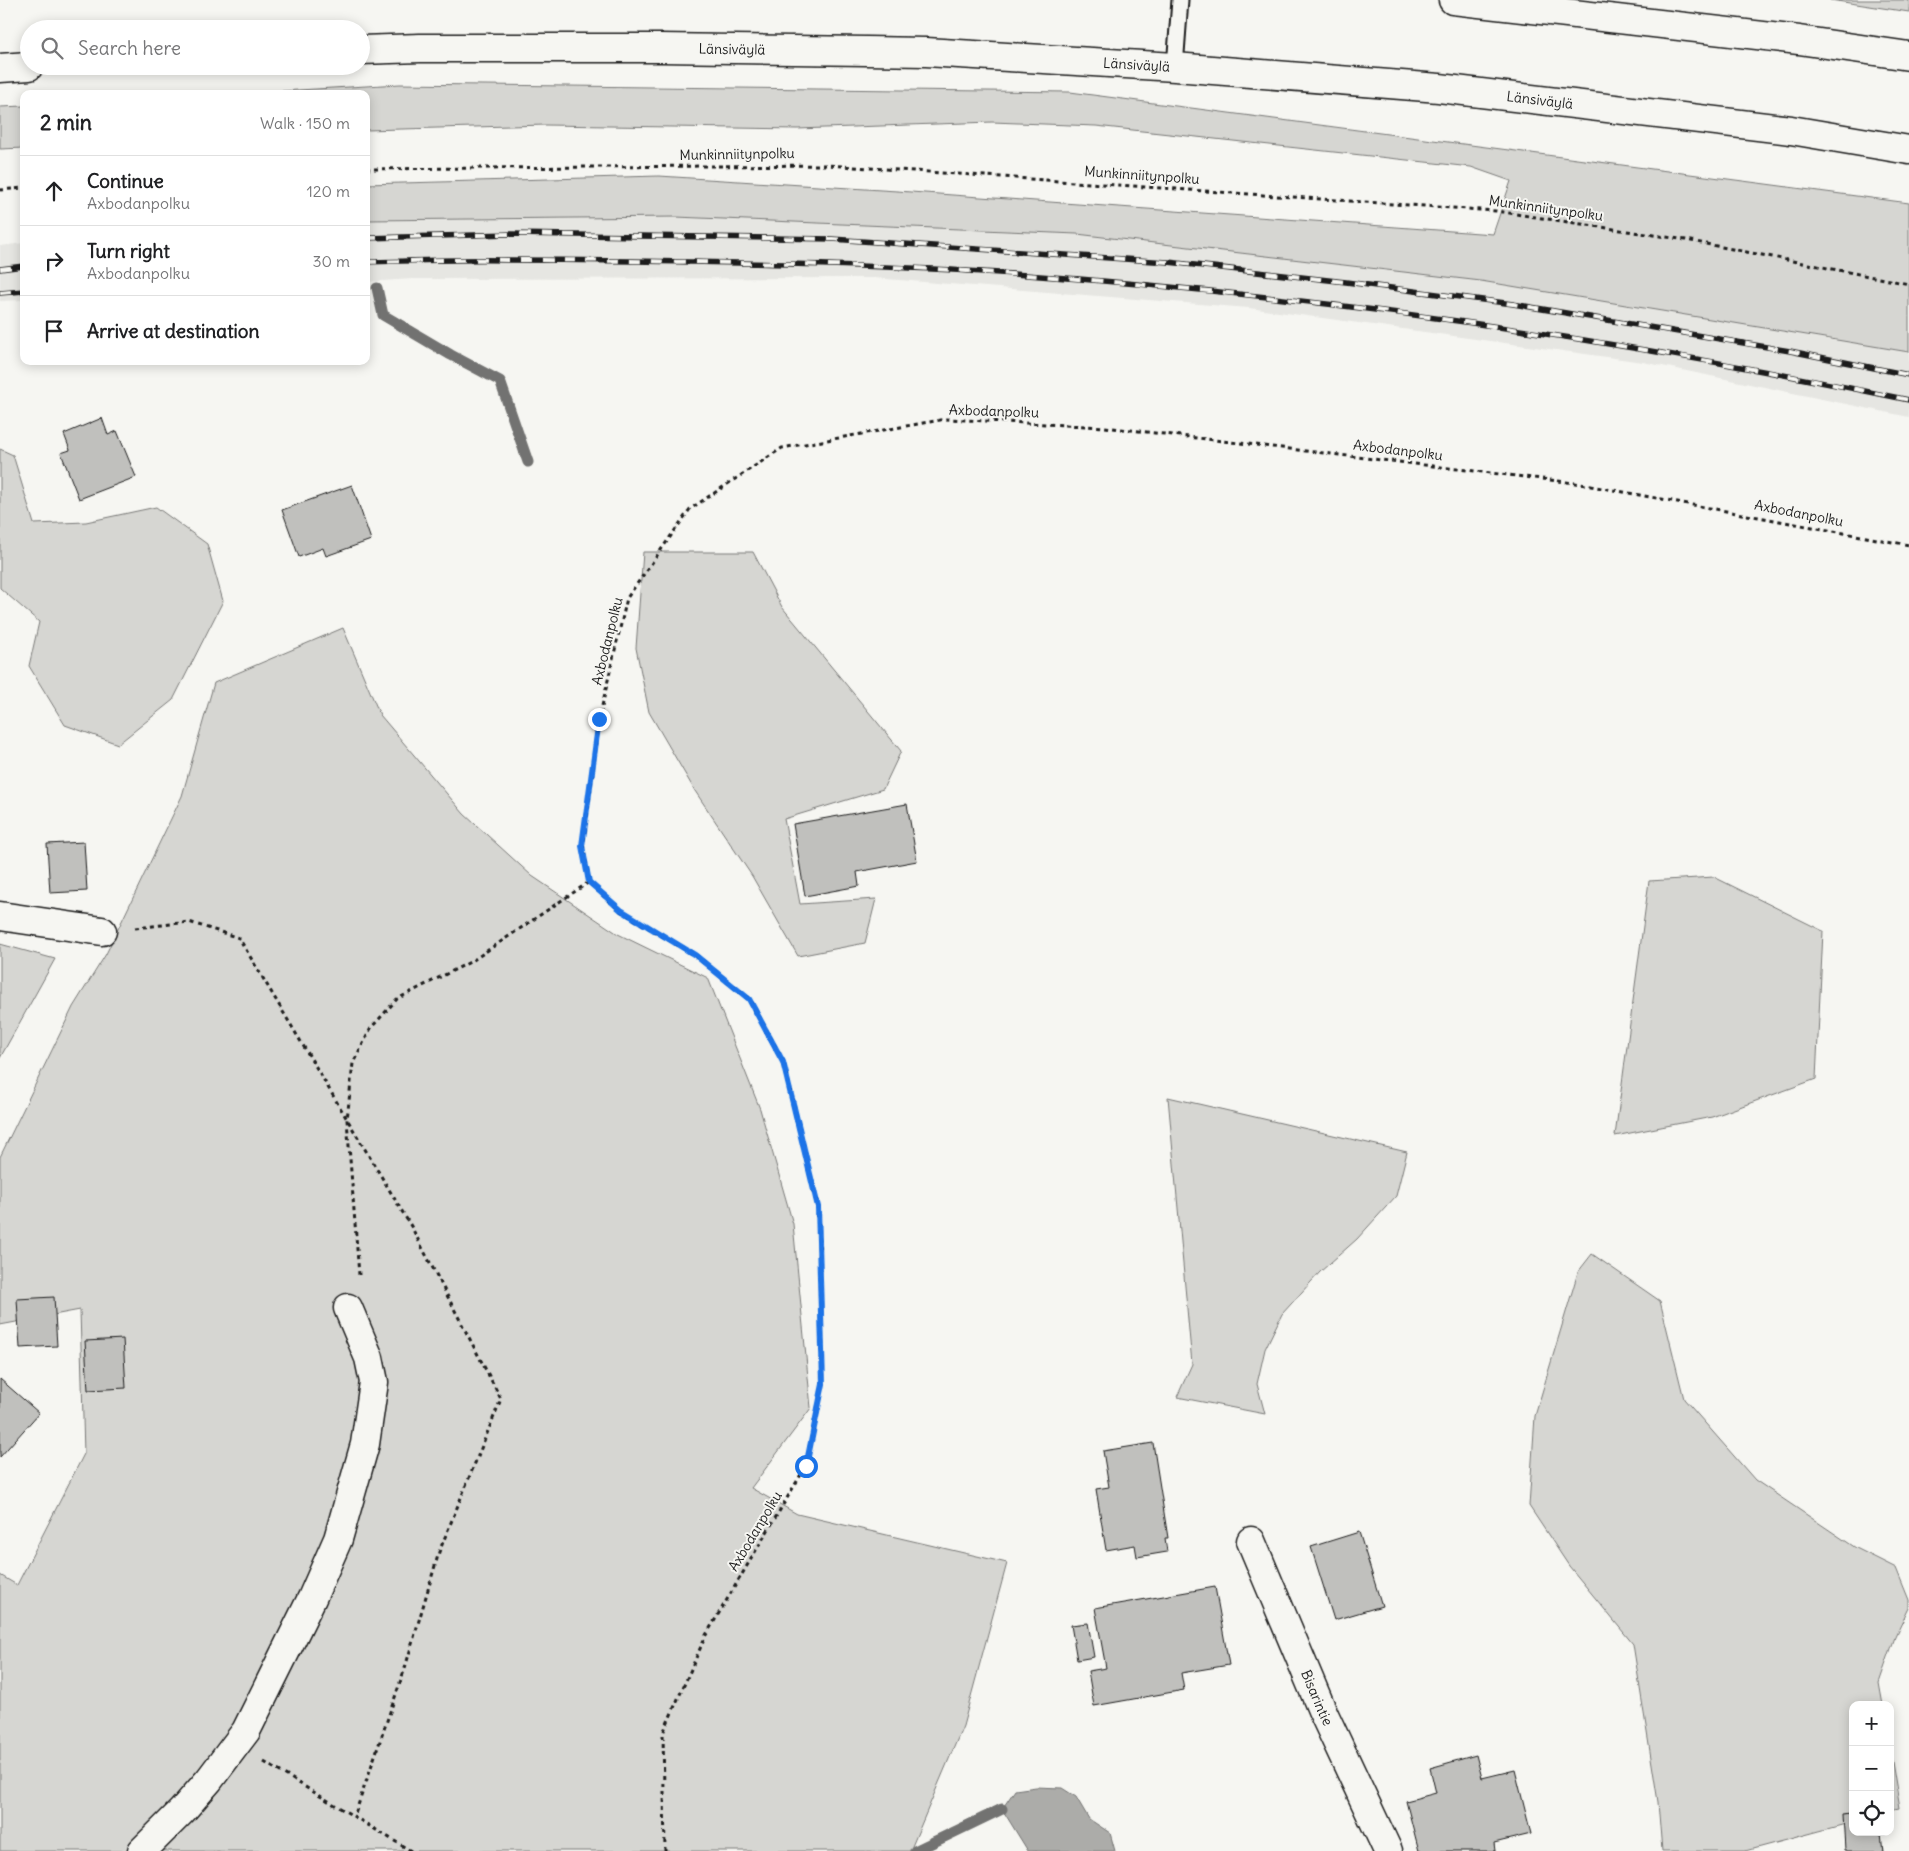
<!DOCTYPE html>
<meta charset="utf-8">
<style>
body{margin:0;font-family:Delius,sans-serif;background:#f6f6f6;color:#202124}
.controls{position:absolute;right:15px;bottom:15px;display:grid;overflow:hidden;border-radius:10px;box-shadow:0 2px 12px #0003}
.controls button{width:45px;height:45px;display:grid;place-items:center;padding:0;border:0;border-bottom:1px solid #e0e0e0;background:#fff;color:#202124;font:25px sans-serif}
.stop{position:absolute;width:15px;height:15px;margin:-11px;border:4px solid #1a73e8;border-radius:50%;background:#fff}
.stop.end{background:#1a73e8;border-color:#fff;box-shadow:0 1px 5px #0008}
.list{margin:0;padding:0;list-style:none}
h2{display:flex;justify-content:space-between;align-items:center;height:65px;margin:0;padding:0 20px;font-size:21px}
h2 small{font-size:16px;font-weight:400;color:#757577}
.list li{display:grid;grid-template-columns:32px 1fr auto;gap:15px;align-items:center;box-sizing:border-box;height:70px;padding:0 20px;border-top:1px solid #e0e0e0}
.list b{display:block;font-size:19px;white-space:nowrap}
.list p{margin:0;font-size:16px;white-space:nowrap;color:#757577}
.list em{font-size:16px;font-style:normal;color:#757577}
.icon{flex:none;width:28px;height:28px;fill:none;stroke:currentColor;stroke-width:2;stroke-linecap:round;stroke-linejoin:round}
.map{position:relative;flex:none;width:1909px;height:1851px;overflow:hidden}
.search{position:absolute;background:#fff;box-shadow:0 2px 12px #0003;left:20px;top:20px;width:350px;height:55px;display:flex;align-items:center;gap:12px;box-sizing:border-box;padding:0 18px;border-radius:28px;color:#757577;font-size:19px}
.panel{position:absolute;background:#fff;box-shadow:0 2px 12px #0003;left:20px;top:90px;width:350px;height:275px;border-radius:10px}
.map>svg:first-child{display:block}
.built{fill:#e6e6e2}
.green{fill:#d6d6d2;stroke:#797977}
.water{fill:#acaca9;stroke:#727271}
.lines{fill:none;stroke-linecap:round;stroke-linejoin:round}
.stream{stroke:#727271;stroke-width:11}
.building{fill:#c0c0bd;stroke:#1c1c1c}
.lane-casing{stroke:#1c1c1c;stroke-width:19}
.street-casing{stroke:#1c1c1c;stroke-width:31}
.highway-casing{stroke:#1c1c1c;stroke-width:31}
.path{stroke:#1c1c1c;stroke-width:3;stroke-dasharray:4 4;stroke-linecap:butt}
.lane{stroke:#f6f6f2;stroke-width:15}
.street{stroke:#f6f6f2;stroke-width:28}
.highway{stroke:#f6f6f2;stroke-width:28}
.rail-casing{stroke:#1c1c1c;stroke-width:5.5}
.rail{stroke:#f6f6f2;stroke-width:4;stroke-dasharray:11;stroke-linecap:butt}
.route{stroke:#1a73e8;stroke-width:6}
.labels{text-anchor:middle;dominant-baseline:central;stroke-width:4;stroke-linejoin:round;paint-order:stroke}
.street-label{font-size:14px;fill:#1c1c1c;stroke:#f6f6f2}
</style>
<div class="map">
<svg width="1909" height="1851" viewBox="0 0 1909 1851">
<rect width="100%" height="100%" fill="#f6f6f2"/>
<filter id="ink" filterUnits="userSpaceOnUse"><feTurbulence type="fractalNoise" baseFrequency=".02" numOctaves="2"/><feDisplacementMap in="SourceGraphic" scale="10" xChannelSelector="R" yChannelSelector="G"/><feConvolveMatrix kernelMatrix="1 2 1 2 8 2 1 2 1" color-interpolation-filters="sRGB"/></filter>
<g filter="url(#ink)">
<!-- built -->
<g class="built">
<path d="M676,217L1077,234L1481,281L1909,352V417L1643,362L1249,308L874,278L413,279L366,282V220Z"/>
<path d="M24,243V300L0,301V246Z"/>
</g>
<!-- green -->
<g class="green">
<path d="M1830,0H1909V12Z"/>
<path d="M400,84L1070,92L1909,203V352L1481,281L1077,234L676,217L366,220V184L659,176L897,191L1493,234L1511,181L1471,167L1096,126L992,122L797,129L546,125L366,130V94H231Z"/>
<path d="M24,106V148L0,149V107Z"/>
<path d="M0,449L13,455L34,524L86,522L156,507L207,544L223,601L173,700L118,744L65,725L29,666L39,622L0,588Z"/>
<path d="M643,552H753L782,607L901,751L883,789L784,819L800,904L876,899L865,943L798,956L752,876L695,791L649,712L636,648Z"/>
<path d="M343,628L380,715L464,814L532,876L618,934L708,978L760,1109L793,1224L811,1408L751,1488L797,1514L1007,1563L963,1726L910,1851H0V1575L17,1585L84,1454L80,1310L0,1325V1157L73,1007L106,954L182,796L214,683Z"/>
<path d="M1714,877L1823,931L1816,1079L1712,1117L1615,1136L1649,881Z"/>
<path d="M0,944L55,959L0,1058Z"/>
<path d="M1168,1097L1407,1152L1396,1196L1357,1239L1320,1272L1282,1314L1265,1349L1257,1384L1265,1414L1177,1397L1192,1364Z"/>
<path d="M1592,1254L1660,1301L1684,1399L1755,1480L1856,1548L1896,1568L1909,1600V1608L1895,1637L1879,1683L1883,1705H1853V1822L1745,1851H1662L1658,1802L1633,1644L1569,1566L1529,1506L1535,1416L1578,1272Z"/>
<path d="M1890,1749L1900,1809L1890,1811Z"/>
</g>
<!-- water -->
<path class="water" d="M1036,1787L1062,1788L1076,1797L1089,1819L1110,1833L1115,1851H1028L1002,1809L1015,1790Z"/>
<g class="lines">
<!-- stream -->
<g class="stream">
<path d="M377,288L383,315L451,355L500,381L528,462"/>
<path d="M915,1851L1002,1809"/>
</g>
</g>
<!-- building -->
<g class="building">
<path d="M102,418L108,435L117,431L136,477L79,499L61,453L70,450L64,434Z"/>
<path d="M352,485L371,540L326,556L323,548L299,557L282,510Z"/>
<path d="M907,804L917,861L857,872L859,886L805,896L793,824Z"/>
<path d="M84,842L87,891L50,893L47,844Z"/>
<path d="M54,1297L57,1346L20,1348L17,1299Z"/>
<path d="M123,1339L126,1388L88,1390L85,1341Z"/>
<path d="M0,1379L39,1413L0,1457Z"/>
<path d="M1153,1443L1168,1538H1165L1167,1552L1137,1557L1135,1545L1106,1550L1096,1489L1109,1487L1103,1451Z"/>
<path d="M1359,1532L1382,1606L1334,1620L1311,1547Z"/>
<path d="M1215,1587L1229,1665L1181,1673L1184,1690L1094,1706L1088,1671L1106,1668L1095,1608Z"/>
<path d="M1088,1623L1094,1657L1077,1660L1071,1625Z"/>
<path d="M1476,1755L1482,1778L1515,1770L1531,1834L1494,1843L1495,1851H1419L1406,1801L1436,1793L1430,1768Z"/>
<path d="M1853,1813V1832H1881L1883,1851H1845L1843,1814Z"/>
</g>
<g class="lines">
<!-- lane casing -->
<g class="lane-casing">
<path id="lane" d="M1175,67L1180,0"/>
</g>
<!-- street casing -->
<g class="street-casing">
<g id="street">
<path d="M0,916L102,931"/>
<path id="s1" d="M1251,1541L1322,1710L1388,1851"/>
<path d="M142,1851L182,1811L209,1780L246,1731L312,1598L338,1539L365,1444L374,1382L369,1358L348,1308"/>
</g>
</g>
<!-- highway casing -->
<g class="highway-casing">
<g id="highway">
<path d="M1453,0L1799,40L1909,56"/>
<path id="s2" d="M361,50L420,48H660L867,51L926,52L1175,67L1439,88L1791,130L1909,150"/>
<path d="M0,68L29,66"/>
</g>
</g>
<!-- path -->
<g class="path">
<path d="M366,169L826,165L1496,211L1686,240L1909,284"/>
<path d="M0,190L24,188"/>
<path d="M135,928L189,922L239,938L412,1228L501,1399L439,1552L405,1668L354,1817"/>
<path d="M359,1275L347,1120L353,1063L371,1028L397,999L472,961L589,882"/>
<path d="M264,1762L411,1851"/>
<path d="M665,1851L663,1733L706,1635L806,1466L823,1384L818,1207L783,1061L749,999L695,955L621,911L589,882L583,846L599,719L627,598L690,509L782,448L946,419L1105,427L1575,483L1909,545"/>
</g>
<!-- lane -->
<use href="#lane" class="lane"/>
<!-- street -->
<use href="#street" class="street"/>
<!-- highway -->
<use href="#highway" class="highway"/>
<!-- rail casing -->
<g class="rail-casing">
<g id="rail">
<path d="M366,238L511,234L832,239L1168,262L1346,282L1513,304L1790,351L1909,375"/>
<path d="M366,262C413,261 460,259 507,260C569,260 631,261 694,262C785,264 876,265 967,271C1283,291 1599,335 1909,400"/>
<path d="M0,269L24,266"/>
<path d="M0,293L24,291"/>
</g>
</g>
<!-- rail -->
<use href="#rail" class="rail"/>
</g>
</g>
<g class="lines" filter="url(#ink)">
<!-- route -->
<path class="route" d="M599,719L582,846L589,882L621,910L695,955L749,999L783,1062L818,1207L823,1384L806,1466"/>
</g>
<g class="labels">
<!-- street labels -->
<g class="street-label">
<text stroke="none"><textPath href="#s2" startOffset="371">Länsiväylä</textPath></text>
<text stroke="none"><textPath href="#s2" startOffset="776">Länsiväylä</textPath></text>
<text stroke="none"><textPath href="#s2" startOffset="1181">Länsiväylä</textPath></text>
<text transform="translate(737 154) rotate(-1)">Munkinniitynpolku</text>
<text transform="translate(1142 175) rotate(4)">Munkinniitynpolku</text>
<text transform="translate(1546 208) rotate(8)">Munkinniitynpolku</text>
<text transform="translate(994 411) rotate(2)">Axbodanpolku</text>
<text transform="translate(1398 450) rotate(7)">Axbodanpolku</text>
<text transform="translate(1799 513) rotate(11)">Axbodanpolku</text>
<text transform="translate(607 641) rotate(-76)">Axbodanpolku</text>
<text transform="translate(755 1531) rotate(-59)">Axbodanpolku</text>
<text stroke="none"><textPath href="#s1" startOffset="170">Bisarintie</textPath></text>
</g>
</g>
</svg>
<div class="controls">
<button>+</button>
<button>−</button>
<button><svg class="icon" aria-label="locate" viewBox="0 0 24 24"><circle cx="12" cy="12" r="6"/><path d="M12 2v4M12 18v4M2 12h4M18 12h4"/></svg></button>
</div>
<div class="stop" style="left:806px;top:1466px"></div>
<div class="stop end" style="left:599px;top:719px"></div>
<div class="search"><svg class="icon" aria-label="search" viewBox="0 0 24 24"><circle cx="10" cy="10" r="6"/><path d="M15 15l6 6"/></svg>Search here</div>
<section class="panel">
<h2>2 min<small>Walk · 150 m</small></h2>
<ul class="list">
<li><svg class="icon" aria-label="ahead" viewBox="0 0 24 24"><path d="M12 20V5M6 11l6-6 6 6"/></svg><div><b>Continue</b><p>Axbodanpolku</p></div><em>120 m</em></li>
<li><svg class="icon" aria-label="right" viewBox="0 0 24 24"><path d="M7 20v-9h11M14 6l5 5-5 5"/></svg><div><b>Turn right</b><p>Axbodanpolku</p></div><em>30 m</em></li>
<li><svg class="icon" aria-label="arrive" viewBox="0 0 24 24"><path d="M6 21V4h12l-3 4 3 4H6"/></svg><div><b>Arrive at destination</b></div></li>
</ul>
</section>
</div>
